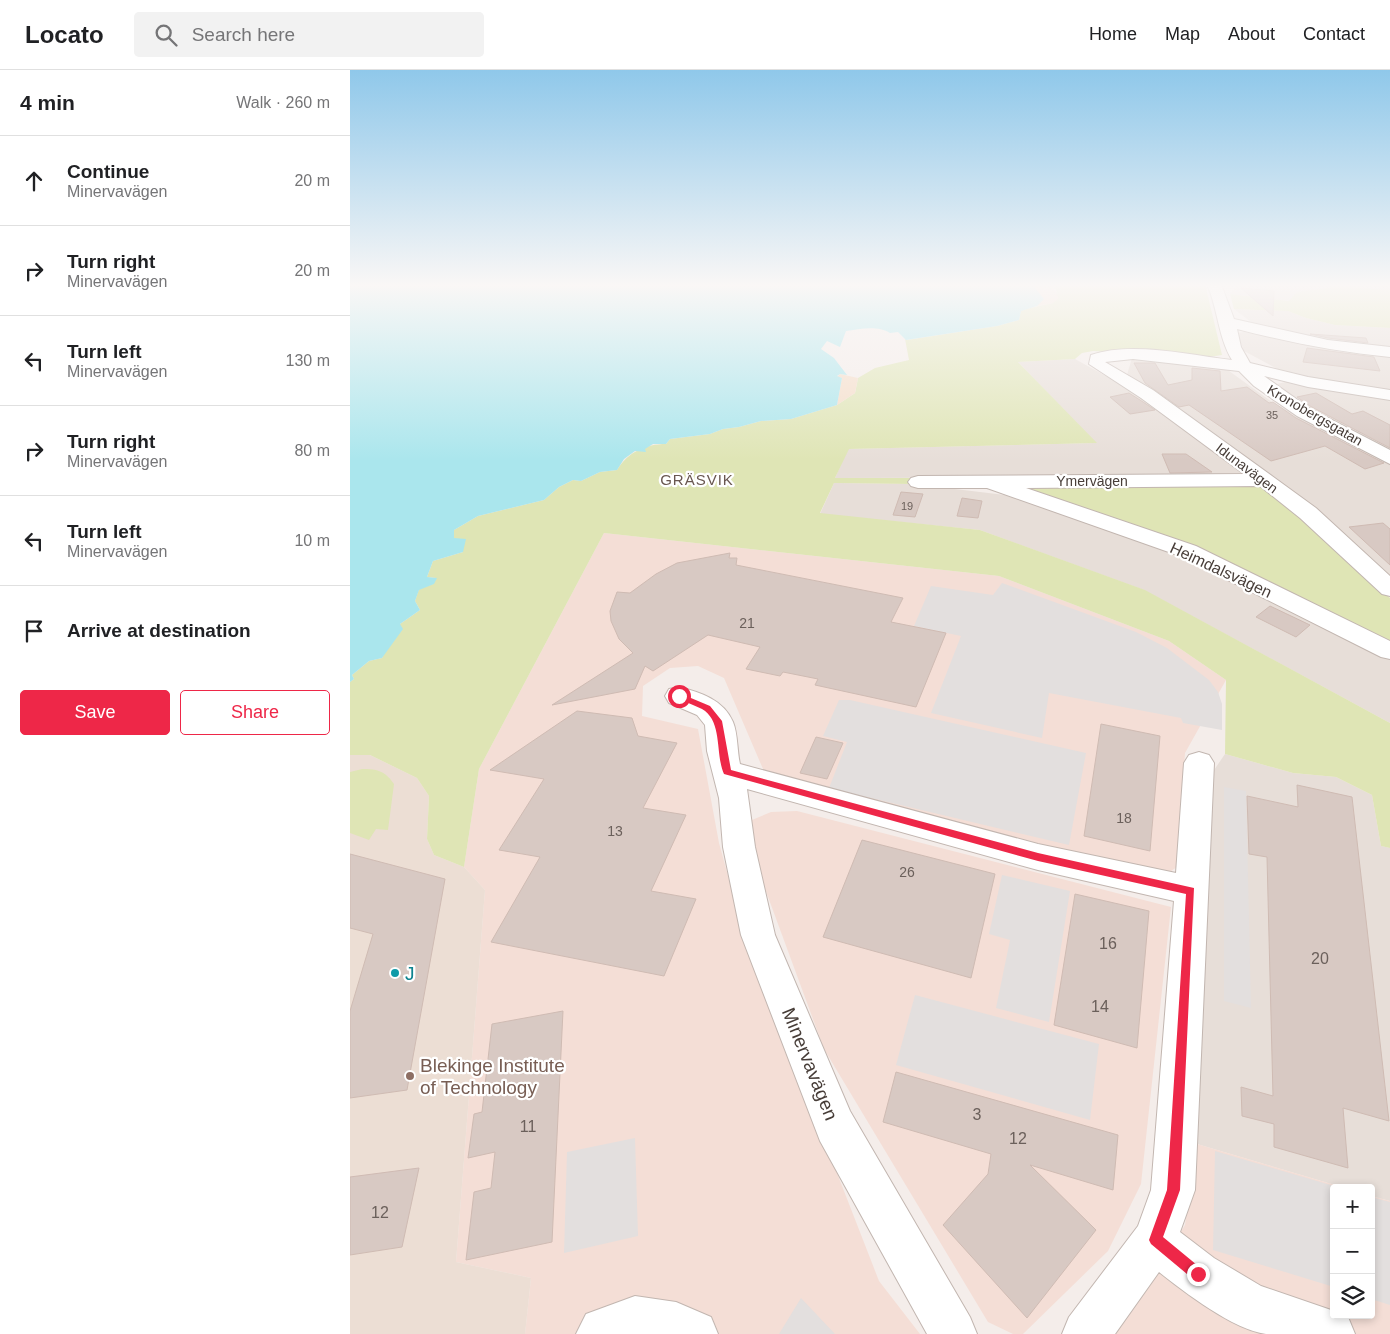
<!DOCTYPE html>
<meta charset="utf-8">
<style>
body{margin:0;font-family:Helvetica,sans-serif;background:#f2f2f2;color:#202124}
.controls{position:absolute;right:15px;bottom:15px;display:grid;overflow:hidden;border-radius:5px;box-shadow:0 2px 8px #0003}
.controls button{width:45px;height:45px;display:grid;place-items:center;padding:0;border:0;border-bottom:1px solid #e0e0e0;background:#fff;color:#202124;font:25px sans-serif}
.stop{position:absolute;width:15px;height:15px;margin:-11px;border:4px solid #ee2748;border-radius:50%;background:#fff}
.stop.end{background:#ee2748;border-color:#fff;box-shadow:0 1px 5px #0008}
.list{margin:0;padding:0;list-style:none}
h2{display:flex;justify-content:space-between;align-items:center;height:65px;margin:0;padding:0 20px;font-size:21px}
h2 small{font-size:16px;font-weight:400;color:#757577}
.list li{display:grid;grid-template-columns:32px 1fr auto;gap:15px;align-items:center;box-sizing:border-box;height:90px;padding:0 20px;border-top:1px solid #e0e0e0}
.list b{display:block;font-size:19px;white-space:nowrap}
.list p{margin:0;font-size:16px;white-space:nowrap;color:#757577}
.list em{font-size:16px;font-style:normal;color:#757577}
.actions{display:flex;gap:10px;padding:15px 20px}
.actions a{flex:1;padding:11px 0;border:1px solid #ee2748;border-radius:5px;text-align:center;font-size:18px;color:#ee2748}
.actions .main{background:#ee2748;color:#fff}
.icon{flex:none;width:28px;height:28px;fill:none;stroke:currentColor;stroke-width:2;stroke-linecap:round;stroke-linejoin:round}
.map{position:relative;flex:none;width:1040px;height:1264px;overflow:hidden}
header{display:flex;align-items:center;gap:30px;box-sizing:border-box;height:70px;padding:0 25px;background:#fff;border-bottom:1px solid #e0e0e0}
header strong{font-size:24px}
nav{display:flex;gap:28px;margin-inline-start:auto;font-size:18px}
.search{width:350px;height:45px;background:#f2f2f2;display:flex;align-items:center;gap:12px;box-sizing:border-box;padding:0 18px;border-radius:5px;color:#757577;font-size:19px}
main{display:flex}
aside{flex:1;background:#fff}
.map>svg:first-child{display:block}
.residential{fill:#e7ded8}
.commercial{fill:#f4ded6}
.education{fill:#ecded4}
.green{fill:#dfe5b5}
.sand{fill:#f5ddc8}
.parking{fill:#e3dfde}
.water{fill:#aae6ed}
.building{fill:#d8c9c3;stroke:#cfbbb3}
.lines{fill:none;stroke-linecap:round;stroke-linejoin:round}
.minor-casing{stroke:#c2b6b0;stroke-width:2}
.minor{fill:#fff;fill-rule:evenodd}
.route{fill:#ee2748}
.culture-dot{fill:#0f9aa8;stroke:#fff;stroke-width:2}
.education-dot{fill:#8d6e63;stroke:#fff;stroke-width:2}
.labels{text-anchor:middle;dominant-baseline:central;stroke-width:4.5;stroke-linejoin:round;paint-order:stroke}
.far-number-label{font-size:11px;fill:#6b605b}
.far-street-label{font-size:14px;fill:#473d38;stroke:#fff}
.number-label{font-size:14px;fill:#6b605b}
.far-neighbourhood-label{font-size:15px;letter-spacing:1px;fill:#695750;stroke:#fff}
.street-label{font-size:16px;fill:#473d38;stroke:#fff}
.near-number-label{font-size:16px;fill:#6b605b}
.near-culture-label{font-size:19px;fill:#0d838f;stroke:#fff;text-anchor:start}
.near-street-label{font-size:19px;fill:#473d38;stroke:#fff}
.near-education-label{font-size:19px;fill:#785e54;stroke:#fff;text-anchor:start}
</style>
<header>
<strong>Locato</strong>
<div class="search"><svg class="icon" aria-label="search" viewBox="0 0 24 24"><circle cx="10" cy="10" r="6"/><path d="M15 15l6 6"/></svg>Search here</div>
<nav><a>Home</a><a>Map</a><a>About</a><a>Contact</a></nav>
</header>
<main>
<aside>
<h2>4 min<small>Walk · 260 m</small></h2>
<ul class="list">
<li><svg class="icon" aria-label="ahead" viewBox="0 0 24 24"><path d="M12 20V5M6 11l6-6 6 6"/></svg><div><b>Continue</b><p>Minervavägen</p></div><em>20 m</em></li>
<li><svg class="icon" aria-label="right" viewBox="0 0 24 24"><path d="M7 20v-9h11M14 6l5 5-5 5"/></svg><div><b>Turn right</b><p>Minervavägen</p></div><em>20 m</em></li>
<li><svg class="icon" aria-label="left" viewBox="0 0 24 24"><path d="M17 20v-9H6M10 6l-5 5 5 5"/></svg><div><b>Turn left</b><p>Minervavägen</p></div><em>130 m</em></li>
<li><svg class="icon" aria-label="right" viewBox="0 0 24 24"><path d="M7 20v-9h11M14 6l5 5-5 5"/></svg><div><b>Turn right</b><p>Minervavägen</p></div><em>80 m</em></li>
<li><svg class="icon" aria-label="left" viewBox="0 0 24 24"><path d="M17 20v-9H6M10 6l-5 5 5 5"/></svg><div><b>Turn left</b><p>Minervavägen</p></div><em>10 m</em></li>
<li><svg class="icon" aria-label="arrive" viewBox="0 0 24 24"><path d="M6 21V4h12l-3 4 3 4H6"/></svg><div><b>Arrive at destination</b></div></li>
</ul>
<div class="actions"><a class="main">Save</a><a>Share</a></div>
</aside>
<div class="map">
<svg width="1040" height="1264" viewBox="0 0 1040 1264">
<rect width="100%" height="100%" fill="#f4edea"/>
<!-- residential -->
<g class="residential">
<path d="M889,214H1040V220L991,216L947,222L940,231L880,224Z"/>
<path d="M884,239L938,241L956,248L985,255L1040,258V280L1017,279L923,261L901,252Z"/>
<path d="M894,262L993,281L1040,285V322L933,302L894,281L887,263Z"/>
<path d="M782,288L875,298L922,332L1040,395V510L913,399L777,305Z"/>
<path d="M725,289L792,326L898,402L894,407L485,408L498,379L746,373L668,292Z"/>
<path d="M940,311L1040,329V381L964,342L927,314Z"/>
<path d="M484,413L563,414L655,425L725,445L840,487L1040,588V653L794,520L630,460L470,444Z"/>
<path d="M875,684L943,703L986,707L1022,725L1031,776L1040,778V1131L1021,1126V1118H995L847,1074L860,706Z"/>
</g>
<!-- commercial -->
<g class="commercial">
<path d="M254,463L649,506L819,571L876,610L835,683L828,796L816,805L416,706L374,608L348,596L320,598L293,616L292,646L348,659L369,773L394,864L529,1211L570,1264H175L181,1208L106,1192L135,820L114,797L129,699Z"/>
<path d="M447,741L821,837L791,1114L758,1181L673,1264H663L638,1252L474,979L396,767L402,750L421,742Z"/>
<path d="M847,1074L995,1118H984V1245H1021V1126L1040,1131V1264H755L803,1208L835,1155Z"/>
</g>
<!-- education -->
<path class="education" d="M0,685H20L67,708L79,726L77,769L84,785L114,797L135,820L106,1192L181,1208L175,1264H0Z"/>
<!-- green -->
<g class="green">
<path d="M701,214H855L872,285L852,288L743,281L732,283L725,289L668,292L747,373L499,379L485,408H561L563,414L484,413L470,443L630,460L795,520L1040,653V778L1031,776L1022,725L986,707L943,703L875,684L876,610L819,571L649,506L254,463L129,699L114,797L84,785L77,769L79,726L67,708L20,685H0V612L4,609L2,605L19,591L32,588L50,554L70,540L65,531L69,519L83,514L86,508L77,507L83,491L113,482L104,468V460L128,446L194,430L209,417L223,410L231,411L250,402L267,400C278,382 296,374 316,374L320,369L360,364L373,359L389,357L411,351L441,349L487,335L505,323L508,308L525,298L559,290L555,269L557,270L647,256L669,250L671,240L703,233L707,221Z"/>
<path d="M991,216L1040,220V258L985,255L956,248L938,241L884,239L880,224L939,231L947,222Z"/>
<path d="M687,415H906L918,418L1040,528V573L682,423L680,418Z"/>
<path d="M12,699C28,699 35,701 44,714L38,760L26,759L19,770L0,763V702Z"/>
</g>
<!-- sand -->
<g class="sand">
<path d="M682,214H701L709,228L703,233L687,236L693,229Z"/>
<path d="M490,304L508,308L505,323L487,335L492,308L487,307Z"/>
</g>
<!-- parking -->
<g class="parking">
<path d="M652,513L786,562L817,578L859,610L868,622L872,634V660L833,653L831,648L699,623L692,668L581,643L611,566L564,556L581,516L643,525Z"/>
<path d="M489,630H500L736,683L719,775L479,718L497,672L473,666Z"/>
<path d="M874,717L896,721L901,938L874,931Z"/>
<path d="M652,805L720,821L699,952L646,938L660,870L639,864Z"/>
<path d="M565,925L749,974L740,1050L546,995Z"/>
<path d="M285,1068L288,1166L214,1183L217,1082Z"/>
<path d="M865,1081L991,1118H984V1217L863,1180Z"/>
<path d="M1021,1127L1040,1132V1235L1021,1229Z"/>
<path d="M451,1228L485,1264H429Z"/>
</g>
<!-- water -->
<path class="water" d="M0,214H682L694,229L687,236L671,241L669,250L647,256L556,270L548,262L540,263C528,255 509,259 496,261L490,277L477,271L471,279L484,288L497,305L490,304L487,306L492,308L487,335L441,349L411,351L389,357L373,359L360,364L320,369L316,374H303L295,379L296,382L285,381L274,389L267,400L250,402L231,411L223,410L209,417L194,430L128,446L104,460V468L116,469L113,482L83,491L77,507L87,508L84,514L69,520L65,531L70,540L50,554L53,559L32,588L19,591L2,605L4,609L0,612Z"/>
<!-- building -->
<g class="building">
<path d="M891,218L924,221L923,246Z"/>
<path d="M960,264L1016,268L1018,273L978,268Z"/>
<path d="M957,278L1024,287L1030,301L953,292Z"/>
<path d="M784,293H805L818,315L842,310V298L870,301L871,321L897,317L919,333L923,332L946,348L1034,393L1015,399L975,376L921,391L839,335L829,337L795,313Z"/>
<path d="M779,323L790,330L805,340L780,344L760,327Z"/>
<path d="M966,323L1002,344L1013,341L1040,355V378L960,336L947,327Z"/>
<path d="M812,384H836L862,402L820,403Z"/>
<path d="M551,422L573,424L565,447L543,445Z"/>
<path d="M612,428L632,431L628,448L607,446Z"/>
<path d="M1033,453L1040,459V495L999,457Z"/>
<path d="M380,483L379,488H387L386,495L553,528L541,552L596,563L566,637L465,615L468,609L433,602L430,606L396,599L410,577L358,565L303,601L295,596L285,619L202,635L283,583L269,569L261,551L260,541L267,522L280,523L306,504L327,493Z"/>
<path d="M920,536L960,555L946,567L906,547Z"/>
<path d="M227,641L282,648L288,666L327,673L293,738L336,745L301,821L346,829L314,906L141,872L190,787L149,780L194,709L140,700Z"/>
<path d="M751,654L810,666L800,781L734,766Z"/>
<path d="M466,667L493,673L477,709L450,703Z"/>
<path d="M947,715L1002,727L1039,1051L993,1038L998,1098L924,1077V1054L892,1046L891,1017L923,1026L917,787L899,784L897,726L948,737Z"/>
<path d="M512,770L645,804L621,908L473,867Z"/>
<path d="M0,784L95,809L57,1020L0,1028V941L23,864L0,858Z"/>
<path d="M725,824L799,841L787,978L704,955Z"/>
<path d="M213,941L202,1172L116,1190L124,1122L141,1118L145,1082L118,1088L124,1044L132,1042L142,954Z"/>
<path d="M546,1002L768,1065L763,1120L680,1095L746,1160L677,1248L593,1155L638,1104L641,1084L533,1052Z"/>
<path d="M69,1098L52,1177L0,1185V1107Z"/>
</g>
<g class="lines">
<!-- minor casing -->
<g class="minor-casing">
<g id="minor">
<path d="M857,214H871L884,249L978,270L1040,277V287C988,282 937,272 887,259L891,277L900,293L958,307L1040,320V330L958,317L914,306L959,338L1040,380V394L947,346L904,316L889,301L783,289L755,292L803,320L922,406L966,438L1040,506V526L1032,524L950,448L910,416L676,418L846,476L1040,571V589L1031,587L830,486L637,418H568L561,416L558,412L561,408L568,406L894,404L791,328L739,294L741,285C781,271 840,285 882,290C868,267 868,239 857,214Z"/>
<path d="M329,617C350,622 374,630 383,652C388,664 387,681 390,694L688,774L826,803L834,693L839,685L849,682L859,685L864,693L845,1120L830,1162L864,1188L911,1216L981,1240L984,1241V1245L998,1247L1005,1264C976,1264 944,1264 916,1264C884,1260 834,1222 809,1202L765,1264H712L719,1247L788,1156L801,1120L824,831L688,800L397,719L405,777L425,865L500,1041L620,1247L627,1264H577L470,1071L391,865L373,777L369,728L357,681L355,655L347,645L319,633L315,626L319,619Z"/>
<path d="M285,1226L326,1232L361,1247L368,1264H226L236,1244Z"/>
</g>
</g>
<!-- minor -->
<use href="#minor" class="minor"/>
</g>
<!-- sky -->
<linearGradient id="sky" x2="0" y2="1"><stop stop-color="#8fc8ea"/><stop offset="0.55" stop-color="#faf7f6"/><stop offset="1" stop-color="#faf7f6" stop-opacity="0"/></linearGradient>
<rect width="1040" height="391" fill="url(#sky)"/>
<!-- route -->
<path class="route" d="M329,623L360,636L372,651L381,700L688,783L844,818L830,1120L813,1167L853,1200L855,1204L853,1209L848,1211L843,1209L801,1174L799,1170L817,1120L836,824L688,791L374,704C365,684 373,651 352,639C344,635 335,632 327,628V624Z"/>
<!-- markers -->
<circle class="culture-dot" cx="45" cy="903" r="5"/>
<circle class="education-dot" cx="60" cy="1006" r="5"/>
<g class="labels">
<!-- far-number labels -->
<g class="far-number-label">
<text x="922" y="345">35</text>
<text x="557" y="436">19</text>
</g>
<!-- far-street labels -->
<g class="far-street-label">
<text transform="translate(965 345) rotate(30)">Kronobergsgatan</text>
<text transform="translate(897 398) rotate(37)">Idunavägen</text>
<text x="742" y="411">Ymervägen</text>
</g>
<!-- number labels -->
<g class="number-label">
<text x="397" y="553">21</text>
<text x="774" y="748">18</text>
<text x="265" y="761">13</text>
<text x="557" y="802">26</text>
</g>
<!-- far-neighbourhood labels -->
<g class="far-neighbourhood-label">
<text x="347" y="409">GRÄSVIK</text>
</g>
<!-- street labels -->
<g class="street-label">
<text transform="translate(871 500) rotate(25)">Heimdalsvägen</text>
</g>
<!-- near-number labels -->
<g class="near-number-label">
<text x="758" y="873">16</text>
<text x="970" y="888">20</text>
<text x="750" y="936">14</text>
<text x="627" y="1044">3</text>
<text x="178" y="1056">11</text>
<text x="668" y="1068">12</text>
<text x="30" y="1142">12</text>
</g>
<!-- near-culture labels -->
<g class="near-culture-label">
<text x="55" y="903">J</text>
</g>
<!-- near-street labels -->
<g class="near-street-label">
<text transform="translate(460 994) rotate(68)">Minervavägen</text>
</g>
<!-- near-education labels -->
<g class="near-education-label">
<text x="70" y="995">Blekinge Institute<tspan x="70" dy="22">of Technology</tspan></text>
</g>
</g>
</svg>
<div class="controls">
<button>+</button>
<button>−</button>
<button><svg class="icon" aria-label="layers" viewBox="0 0 24 24"><path d="M12 4l9 5-9 5-9-5zM3 14l9 5 9-5"/></svg></button>
</div>
<div class="stop" style="left:329px;top:626px"></div>
<div class="stop end" style="left:848px;top:1204px"></div>
</div>
</main>
